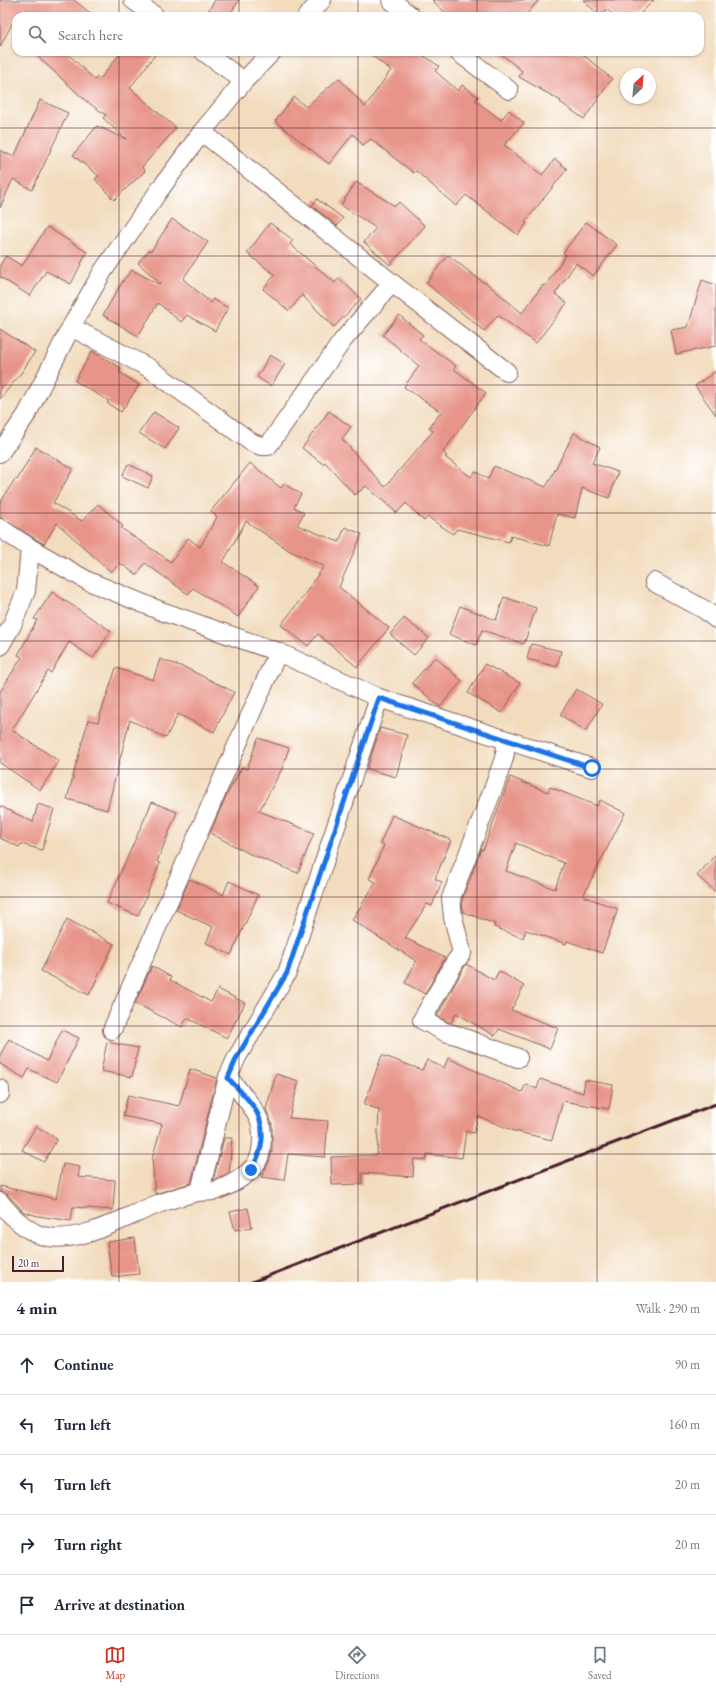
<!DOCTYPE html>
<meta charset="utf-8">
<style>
body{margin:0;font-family:"EB Garamond",serif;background:#f2f2f3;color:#1f2937}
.compass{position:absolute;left:620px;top:68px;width:36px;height:36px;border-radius:50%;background:#fff;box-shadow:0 1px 3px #0004;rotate:26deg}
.scale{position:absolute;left:12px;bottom:10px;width:52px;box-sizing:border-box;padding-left:4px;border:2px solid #4a1f2b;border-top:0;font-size:11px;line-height:14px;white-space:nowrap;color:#4a1f2b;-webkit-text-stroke:3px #fff;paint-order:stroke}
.stop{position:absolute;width:12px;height:12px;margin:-9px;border:3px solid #1a73e8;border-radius:50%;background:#fff}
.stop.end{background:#1a73e8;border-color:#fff;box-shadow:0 1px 4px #0008}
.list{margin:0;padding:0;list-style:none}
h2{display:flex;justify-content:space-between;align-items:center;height:52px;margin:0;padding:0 16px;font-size:17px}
h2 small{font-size:13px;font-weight:400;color:#747a83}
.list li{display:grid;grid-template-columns:26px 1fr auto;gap:12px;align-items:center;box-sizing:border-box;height:60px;padding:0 16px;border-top:1px solid #e0e1e3}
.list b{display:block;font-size:15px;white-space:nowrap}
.list em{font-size:13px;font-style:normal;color:#747a83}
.icon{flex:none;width:22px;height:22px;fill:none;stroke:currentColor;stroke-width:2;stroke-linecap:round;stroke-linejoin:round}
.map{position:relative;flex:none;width:716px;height:1282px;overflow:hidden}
.search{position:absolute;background:#fff;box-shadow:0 1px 3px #0004;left:12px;right:12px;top:12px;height:44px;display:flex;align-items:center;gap:10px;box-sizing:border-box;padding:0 14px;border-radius:12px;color:#747a83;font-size:15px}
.sheet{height:352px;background:#fff}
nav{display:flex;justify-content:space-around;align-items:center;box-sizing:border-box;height:56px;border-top:1px solid #e0e1e3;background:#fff;font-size:11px;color:#747a83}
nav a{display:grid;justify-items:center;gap:2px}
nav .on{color:#c8321e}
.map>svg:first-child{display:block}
.building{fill:#e89589;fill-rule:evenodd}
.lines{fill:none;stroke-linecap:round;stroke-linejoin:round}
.minor-casing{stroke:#85615e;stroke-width:20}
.minor{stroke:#fff;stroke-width:18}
.rail{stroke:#4a1f2b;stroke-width:3}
.route{stroke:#1a73e8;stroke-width:5}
.grid{fill:none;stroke:#4a1f2b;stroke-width:1;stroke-opacity:0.55}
</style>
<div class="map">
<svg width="716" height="1282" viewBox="0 0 716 1282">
<rect width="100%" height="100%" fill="#fff"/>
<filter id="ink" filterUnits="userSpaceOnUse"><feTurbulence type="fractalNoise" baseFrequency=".025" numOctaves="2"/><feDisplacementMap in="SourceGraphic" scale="8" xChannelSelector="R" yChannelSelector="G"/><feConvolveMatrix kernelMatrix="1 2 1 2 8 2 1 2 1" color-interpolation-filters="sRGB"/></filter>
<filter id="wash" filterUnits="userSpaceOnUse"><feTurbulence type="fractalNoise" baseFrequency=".012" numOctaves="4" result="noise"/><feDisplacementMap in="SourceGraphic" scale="16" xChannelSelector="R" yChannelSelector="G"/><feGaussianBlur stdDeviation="0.9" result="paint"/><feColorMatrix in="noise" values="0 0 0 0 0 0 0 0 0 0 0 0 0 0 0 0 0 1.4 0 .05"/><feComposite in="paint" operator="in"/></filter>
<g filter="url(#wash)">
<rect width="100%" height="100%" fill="#f2dcbd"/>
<g id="blocks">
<!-- building -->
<g class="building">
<path d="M0,0H74L94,16H16L0,47Z"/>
<path d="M215,0H239L229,16H205Z"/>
<path d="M432,0H539L525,16H449Z"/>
<path d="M583,0H654L638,16H614L607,9L600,16Z"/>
<path d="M33,52H66L95,80L97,77L100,79L121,52H157L130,88L176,128L142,167L145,171L114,200L95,179L99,176L73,155L97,126L126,139L103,118L106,115L86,101Z"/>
<path d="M367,52H418L439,66L435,71L458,91L462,85L478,97L475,100L501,120L509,110L524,123L504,145L542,175L555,159L567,169L525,222L527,223L518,235L466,195L456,206L416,171L414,173L393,157L371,139L363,145L353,134L329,164L275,121L294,97L306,107L339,78L365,107L391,70Z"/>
<path d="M499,52H580L612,79L584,119L560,102L561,101L519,77L522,71Z"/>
<path d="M40,100L68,113L32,190L13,179L0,208V150L14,157Z"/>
<path d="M356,182L395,206L399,202L425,226L390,265L364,242L376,228L341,205Z"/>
<path d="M317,199L343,218L337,226L312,206Z"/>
<path d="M172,219L208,242L183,279L211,303L213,299L228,308L215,331L187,315L181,322L158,303L138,336L103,315L124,279L132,270L159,284L160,283L138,263L149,250L151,251Z"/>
<path d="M586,222L617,245L593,276L576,263L555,294L567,303L536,343L498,315L484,331L426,283L448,255L484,283L485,282L522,313L543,285L545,286L566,255L563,253Z"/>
<path d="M270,223L293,240L290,244L335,283L339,278L361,299L334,327L302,295L289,311L263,289L275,275L247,253Z"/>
<path d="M47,227L87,252L71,284L46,271L30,296L0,277V265L6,256L22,266Z"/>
<path d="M702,280L716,285V346L676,354L671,330L688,327Z"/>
<path d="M399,315L423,335L419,339L456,366L454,369L486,393L443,452L447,456L445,457L471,477L475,471L488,479L494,466L546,487L574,433L600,447L592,463L618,472L609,498L582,488L575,518L557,514L549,546L511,536L509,542L457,529L453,534L428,517L424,521L406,503L397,513L366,486L355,495L325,462L323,464L302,448L329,411L351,427L342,439L385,487L433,431L429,428L441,412L404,387L419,366L383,335Z"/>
<path d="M0,329L35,352L21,373L0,399Z"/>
<path d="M92,351L121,368L119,372L139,385L121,412L107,403L109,401L75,381Z"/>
<path d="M270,355L285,364L271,386L257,377Z"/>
<path d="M716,371V415L695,386Z"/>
<path d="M154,412L179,428L165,449L139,433Z"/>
<path d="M36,447L73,469L53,503L82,521L98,504L123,526L121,528L171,562L188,538L200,547L217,517L211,511L250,463L281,488L284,484L301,494L294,507L304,513L297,525L339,542L345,527L362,534L339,587L389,628L357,667L318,634L308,646L281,625L304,595L324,566L290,551L246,521L223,562L259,586L238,617L193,588L188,594L145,563L137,575L120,563L111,572L57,523L44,544L0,517V503L15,479L17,480Z"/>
<path d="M128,464L153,476L148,488L122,476Z"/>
<path d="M52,592L111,631L93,658L69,642L51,673L48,671L12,730L59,761L40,790L0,763V692L22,657L18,655L37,620L34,619Z"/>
<path d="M504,597L536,608L524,644L482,630L476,645L449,634L460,606L496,620Z"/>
<path d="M404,618L429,638L414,655L390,634Z"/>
<path d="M531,644L561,651L557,667L527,659Z"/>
<path d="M435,657L462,681L440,707L412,683Z"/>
<path d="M160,659L186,668L234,692L214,732L178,714L166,738L130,720L107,810L67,799L88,720L98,722L116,668L153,680Z"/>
<path d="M485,664L520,683L502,713L468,693Z"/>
<path d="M576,689L602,704L586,731L560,715Z"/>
<path d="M380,728L407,735L396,777L367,769Z"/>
<path d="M258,738L289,748L282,769L259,811L314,833L298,873L250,854L210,833L226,796L242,767L247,769Z"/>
<path d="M510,777L548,792L550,787L597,806L600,800L625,813L583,896L618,909L602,953L567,941L566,944L526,930L523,938L494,927L495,924L463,912L462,900L481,849L483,850ZM516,843L564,863L555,889L506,871Z"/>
<path d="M152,802L177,812L157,862L160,863L138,916L107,903Z"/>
<path d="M38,804L54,809L42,850L21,844L19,847L0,838V806L33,822Z"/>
<path d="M392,815L451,840L435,879L442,882L432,906L427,904L405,938L445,958L425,994L405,983L416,961L352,920L376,882L369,879L384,845L380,844Z"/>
<path d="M716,854V892L697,876Z"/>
<path d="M190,879L223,895L229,881L258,895L231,955L206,943L213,927L176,910Z"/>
<path d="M67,919L114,944L89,995L41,971Z"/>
<path d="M466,964L494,980L499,971L524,986L511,1010L558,1028L550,1049L499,1029L495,1036L456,1013L451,1023L437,1016Z"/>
<path d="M152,966L171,977L170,980L211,1002L218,989L245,1003L227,1038L187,1018L182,1027L135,1003Z"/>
<path d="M62,1030L79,1038L57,1082L29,1069L24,1078L0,1064V1055L9,1039L47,1061Z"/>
<path d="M107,1042L138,1048L132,1077L101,1071Z"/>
<path d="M382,1055L422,1070L427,1060L444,1068L448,1058L522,1092L526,1084L537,1089L540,1079L583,1093L585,1080L613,1085L609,1109L563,1101L552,1140L514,1131L478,1116L474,1133L466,1131L462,1158L427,1154L426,1160L414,1159L413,1177L362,1173V1184L332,1185L331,1157L377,1155L379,1110L364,1104Z"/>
<path d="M190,1069L217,1078L191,1183L155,1194L152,1159L162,1124L123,1116L128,1095L179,1106Z"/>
<path d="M276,1074L299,1081L289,1118L328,1121L325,1157L288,1154L284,1180L261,1177L269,1162L272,1151V1124L266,1109Z"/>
<path d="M36,1126L57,1139L44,1162L22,1150Z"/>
<path d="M224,1138H232L229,1173L213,1180Z"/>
<path d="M63,1164L80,1167L78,1177L115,1180L113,1210L73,1207L71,1221L38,1216L24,1212L8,1195L0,1192V1186L56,1199Z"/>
<path d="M248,1208L252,1227L235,1230L230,1212Z"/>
<path d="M135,1238L139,1274L112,1277L107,1242Z"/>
</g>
</g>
</g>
<g filter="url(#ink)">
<use href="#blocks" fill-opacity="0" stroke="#85615e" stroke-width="1"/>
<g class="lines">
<!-- minor casing -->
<g class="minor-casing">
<g id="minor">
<path d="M133,0L155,16"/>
<path d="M391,0L411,16"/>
<path d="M307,16L322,0"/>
<path d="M204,52L244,81"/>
<path d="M458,52L509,90"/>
<path d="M202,132L392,283L507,372"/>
<path d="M71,327L149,368L251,442L261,446H268L343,340L392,283"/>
<path d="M0,453L27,414L71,327L103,271L158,192L202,132L244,81L272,52"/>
<path d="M0,528L30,548L88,581L161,611L278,652L379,698L592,768"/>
<path d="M654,582L705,610L716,619"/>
<path d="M0,646L12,625L26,591L30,548"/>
<path d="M507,741L504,758L495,784L451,898L453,917L462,953L455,962L422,1020L445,1032L456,1035L518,1058"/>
<path d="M112,1030L278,652"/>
<path d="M0,1089V1094"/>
<path d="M200,1191L228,1077L237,1057L287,973L379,698"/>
<path d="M0,1202C11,1216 30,1235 48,1237C85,1242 124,1217 158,1204C171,1199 185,1195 198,1192C203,1191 209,1192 214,1191C229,1187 253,1173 259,1158C262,1151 262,1141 262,1134C261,1130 262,1125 260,1122C253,1104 239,1092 228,1077"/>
</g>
</g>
<!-- minor -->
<use href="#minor" class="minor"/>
<!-- rail -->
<path class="rail" d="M252,1282L716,1104"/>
</g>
</g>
<g class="lines" filter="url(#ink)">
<!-- route -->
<path class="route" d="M251,1170C264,1150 267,1126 253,1106C246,1096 236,1087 228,1078L237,1057L287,973L379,698L592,768"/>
</g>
<!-- grid -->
<path class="grid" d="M119,0V16M239,0V16M358,0V16M477,0V16M597,0V16M119,52V1282M239,52V1282M358,52V1282M477,52V1282M597,52V1282M0,128H716M0,256H716M0,385H716M0,513H716M0,641H716M0,769H716M0,897H716M0,1026H716M0,1154H716"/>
</svg>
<svg class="compass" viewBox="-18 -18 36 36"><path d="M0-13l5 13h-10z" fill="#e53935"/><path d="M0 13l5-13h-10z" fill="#747a83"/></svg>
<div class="scale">20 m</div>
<div class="stop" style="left:592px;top:768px"></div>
<div class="stop end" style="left:251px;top:1170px"></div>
<div class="search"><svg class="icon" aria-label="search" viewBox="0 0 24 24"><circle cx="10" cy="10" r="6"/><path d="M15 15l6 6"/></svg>Search here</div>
</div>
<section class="sheet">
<h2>4 min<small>Walk · 290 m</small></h2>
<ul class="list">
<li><svg class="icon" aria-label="ahead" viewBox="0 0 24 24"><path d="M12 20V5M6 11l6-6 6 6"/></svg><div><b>Continue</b></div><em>90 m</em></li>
<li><svg class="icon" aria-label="left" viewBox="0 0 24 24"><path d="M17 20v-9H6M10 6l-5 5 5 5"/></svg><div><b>Turn left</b></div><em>160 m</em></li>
<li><svg class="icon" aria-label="left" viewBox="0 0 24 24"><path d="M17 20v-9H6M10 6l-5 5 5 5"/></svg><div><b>Turn left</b></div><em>20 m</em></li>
<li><svg class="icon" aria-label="right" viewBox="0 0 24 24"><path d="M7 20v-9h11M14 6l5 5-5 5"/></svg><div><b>Turn right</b></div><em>20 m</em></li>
<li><svg class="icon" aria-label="arrive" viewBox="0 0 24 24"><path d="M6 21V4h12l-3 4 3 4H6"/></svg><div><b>Arrive at destination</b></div></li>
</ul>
</section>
<nav>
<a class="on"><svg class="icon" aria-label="map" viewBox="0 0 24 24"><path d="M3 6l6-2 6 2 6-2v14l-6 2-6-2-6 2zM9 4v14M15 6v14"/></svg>Map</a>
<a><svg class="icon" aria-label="directions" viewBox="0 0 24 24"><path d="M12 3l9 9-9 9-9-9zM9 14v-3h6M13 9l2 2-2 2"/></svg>Directions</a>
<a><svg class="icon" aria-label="saved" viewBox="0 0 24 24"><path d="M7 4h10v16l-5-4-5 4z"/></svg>Saved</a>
</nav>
